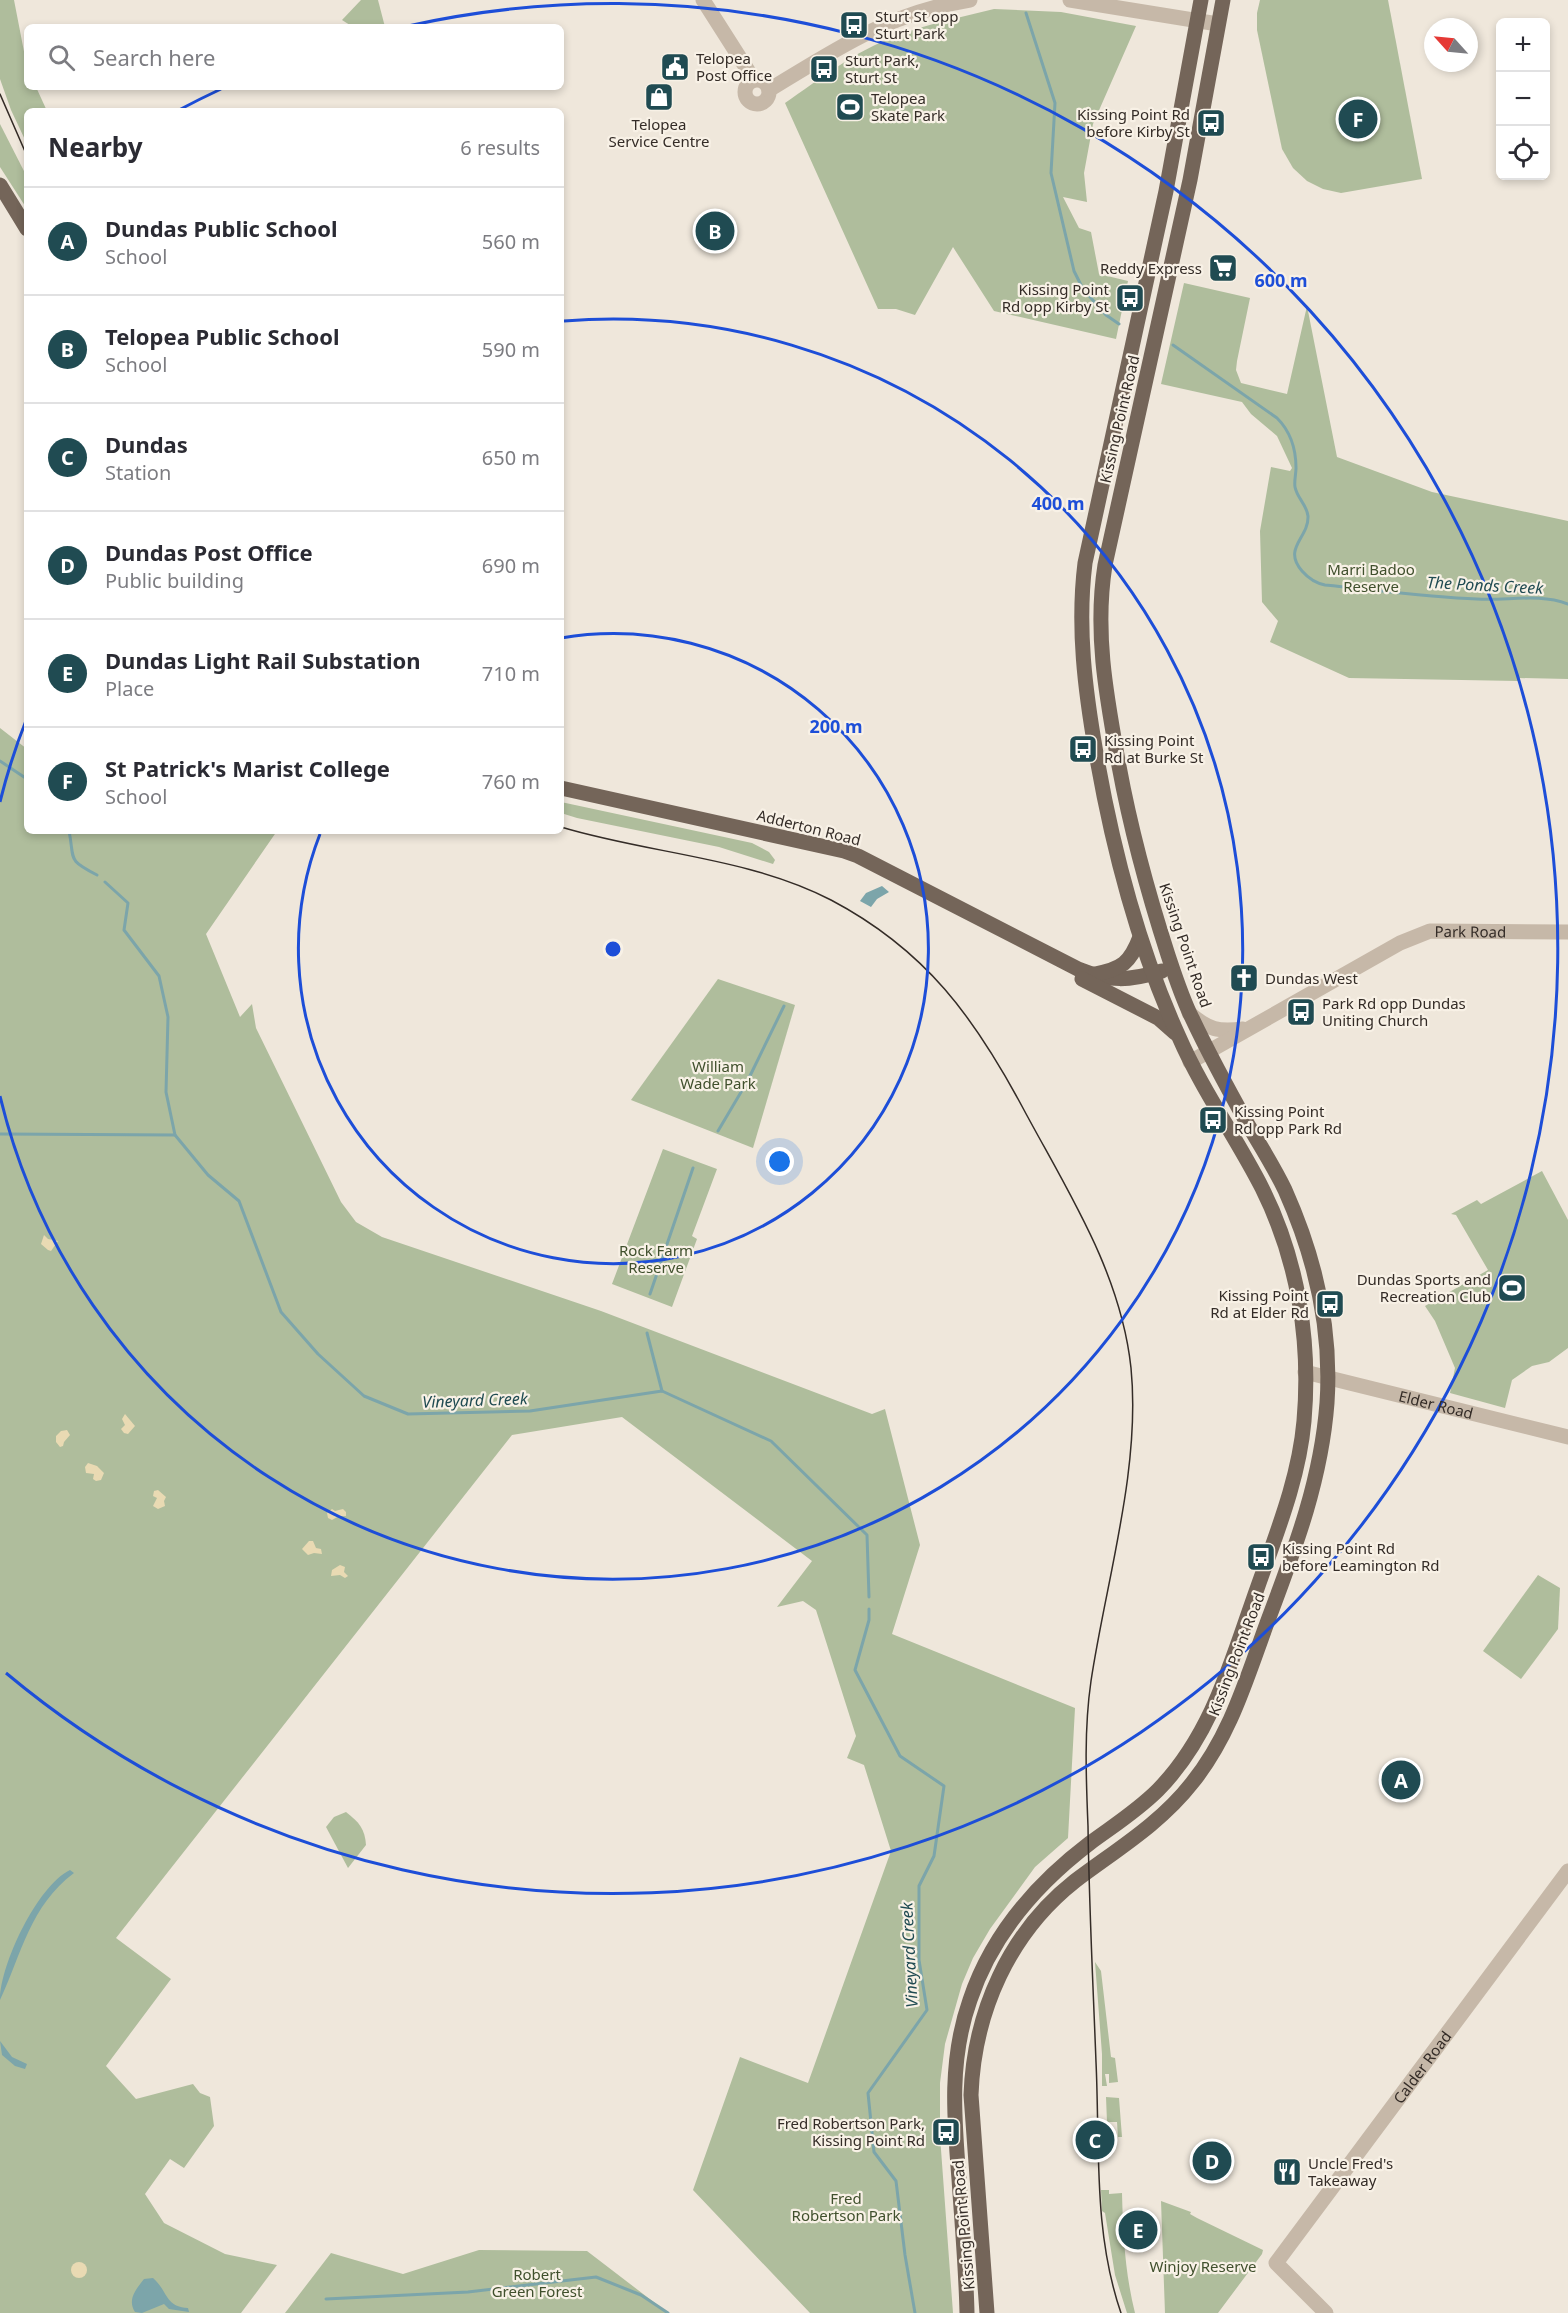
<!DOCTYPE html>
<meta charset="utf-8">
<style>
body{margin:0;font-family:"Noto Sans",sans-serif;background:#f2f2f3;color:#2b2b33}
.controls{position:absolute;right:18px;top:18px;display:grid;overflow:hidden;border-radius:9px;box-shadow:0 3px 9px #0003}
.controls button{width:54px;height:54px;display:grid;place-items:center;padding:0;border:0;border-bottom:2px solid #e1e1e2;background:#fff;color:#2b2b33;font:30px sans-serif}
.compass{position:absolute;left:1424px;top:18px;width:54px;height:54px;border-radius:50%;background:#fff;box-shadow:0 3px 9px #0003;rotate:297deg}
.you{position:absolute;left:780px;top:1162px;width:21px;height:21px;margin:-15px;border:4px solid #fff;border-radius:50%;background:#1a73e8;box-shadow:0 0 0 9px #1a73e833}
.badge{display:grid;place-items:center;width:39px;height:39px;border-radius:50%;background:#204b52;color:#fff;font-size:20px;font-weight:700}
.pin{position:absolute;translate:-50% -50%;border:3px solid #fff;box-shadow:0 2px 6px #0006}
.list{margin:0;padding:0;list-style:none}
h2{display:flex;justify-content:space-between;align-items:center;height:78px;margin:0;padding:0 24px;font-size:26px}
h2 small{font-size:20px;font-weight:400;color:#7c7c81}
.list li{display:grid;grid-template-columns:39px 1fr auto;gap:18px;align-items:center;box-sizing:border-box;height:108px;padding:0 24px;border-top:2px solid #e1e1e2}
.list b{display:block;font-size:22px;white-space:nowrap}
.list p{margin:0;font-size:20px;white-space:nowrap;color:#7c7c81}
.list em{font-size:20px;font-style:normal;color:#7c7c81}
.icon{flex:none;width:33px;height:33px;fill:none;stroke:currentColor;stroke-width:2;stroke-linecap:round;stroke-linejoin:round}
.map{position:relative;flex:none;width:1568px;height:2313px;overflow:hidden}
.search{position:absolute;background:#fff;box-shadow:0 3px 9px #0003;left:24px;top:24px;width:540px;height:66px;display:flex;align-items:center;gap:15px;box-sizing:border-box;padding:0 21px;border-radius:9px;color:#7c7c81;font-size:22px}
.panel{position:absolute;background:#fff;box-shadow:0 3px 9px #0003;left:24px;top:108px;width:540px;height:726px;border-radius:9px}
.map>svg:first-child{display:block}
.green{fill:#afbd9c}
.sand{fill:#e9dab3}
.water{fill:#7ca5aa}
.lines{fill:none;stroke-linecap:round;stroke-linejoin:round}
.stream{stroke:#7ca5aa;stroke-width:3}
.minor{stroke:#c6b8a8;stroke-width:15}
.major{stroke:#746559;stroke-width:15}
.tram{stroke:#342c27;stroke-width:1.5}
.ring{fill:none;stroke:#1d4ed8;stroke-width:3}
.labels{text-anchor:middle;dominant-baseline:central;stroke-width:4.5;stroke-linejoin:round;paint-order:stroke}
.poi-label{font-size:15px;fill:#342c27;stroke:#f8f1e6;text-anchor:start}
.street-label{font-size:15px;fill:#342c27;stroke:#f8f1e6}
.park-label{font-size:15px;fill:#40502d;stroke:#f8f1e6}
.water-label{font-size:16px;font-style:italic;fill:#204b52;stroke:#f8f1e6}
.centre{fill:#1d4ed8;stroke:#f8f1e6;stroke-width:3}
.ring-label{font-size:18px;text-anchor:middle;font-weight:bold;fill:#1d4ed8;stroke:#f8f1e6;stroke-width:4.5;stroke-linejoin:round;paint-order:stroke}
</style>
<div class="map">
<svg width="1568" height="2313" viewBox="0 0 1568 2313">
<rect width="100%" height="100%" fill="#efe7db"/>
<!-- green -->
<g class="green">
<path d="M0,0H14L27,67V87H36L47,111H27V144L11,110L0,79Z"/>
<path d="M361,0H378L385,27H353L342,20Z"/>
<path d="M1260,0H1388L1422,179L1341,193L1323,189L1307,181L1293,168L1282,149L1257,30V13Z"/>
<path d="M994,9L1061,12L1136,26L1093,124L1084,173L1087,202L1063,197L1079,228L1091,232L1099,274L1128,281L1116,339L994,311L953,247L915,315L896,309H878L785,103C820,79 855,51 896,36C928,24 961,17 994,9Z"/>
<path d="M0,124L27,177V209L0,167Z"/>
<path d="M1184,283L1250,298L1237,361L1236,370L1241,383L1287,394L1307,306L1337,457L1432,492L1568,521V679L1518,678V681L1349,678L1270,642L1278,621L1262,602L1260,531L1271,467L1290,471L1292,468L1277,436L1251,414L1242,402L1161,384Z"/>
<path d="M0,728L27,749V831H277L206,934L240,1017L252,1004L256,1028L341,1202L356,1222L382,1237L601,1311L872,1414L885,1409L920,1545L892,1634L1075,1708L1068,1838L1035,1867L990,1929L973,1958L962,1984L945,2044L940,2083V2136L953,2313H810L693,2190L740,2057L808,2083L891,1851L864,1765L847,1758L856,1736L816,1610L803,1601L777,1607L812,1561L622,1417L512,1435L116,1938L171,1979L106,2066L136,2099L193,2084L200,2093L210,2097L214,2126L184,2168L170,2159L145,2194L164,2223L225,2254L277,2265L241,2313H0Z"/>
<path d="M561,802L752,843L769,852L775,860L773,864L719,847L577,818L561,813Z"/>
<path d="M718,979L795,1005L753,1148L631,1100Z"/>
<path d="M663,1149L717,1169L692,1236L697,1239L672,1307L612,1284Z"/>
<path d="M1542,1171L1568,1220V1348L1549,1362L1532,1366L1512,1380L1505,1408L1450,1393L1455,1368L1435,1321L1425,1306L1488,1270L1456,1215L1451,1214L1477,1200L1481,1204Z"/>
<path d="M1538,1575L1560,1588L1558,1629L1521,1679L1483,1651Z"/>
<path d="M346,1812C359,1822 365,1829 366,1845L348,1868L326,1827L334,1817Z"/>
<path d="M1095,1962L1101,1971L1111,2057L1115,2058L1118,2082L1109,2083V2074H1105L1107,2086H1102V2054Z"/>
<path d="M1106,2097L1119,2098L1122,2137H1118L1117,2122H1107Z"/>
<path d="M1101,2190H1109V2194L1122,2193C1123,2234 1125,2273 1135,2313H1127L1115,2275L1105,2213L1102,2211Z"/>
<path d="M1161,2201L1191,2212L1190,2214L1197,2218L1263,2250L1262,2254L1218,2313H1165Z"/>
<path d="M479,2250L587,2251L668,2313H285L331,2253L403,2274Z"/>
</g>
<!-- sand -->
<g class="sand">
<path d="M44,1235L48,1239L58,1241L51,1251L48,1250L41,1244Z"/>
<path d="M125,1414L135,1426L128,1434L124,1433L121,1429L125,1425L122,1419Z"/>
<path d="M67,1430L70,1435L64,1442L63,1446L60,1447L56,1442V1436L61,1431Z"/>
<path d="M88,1463L97,1466L104,1473L101,1480L96,1481L93,1479L94,1474L86,1473L85,1467Z"/>
<path d="M158,1490L166,1497L164,1501L165,1506L158,1509L153,1506L157,1498L153,1496L154,1491Z"/>
<path d="M332,1509L335,1511L343,1509L346,1512V1516H339L332,1520L328,1518L327,1513Z"/>
<path d="M309,1541H313L316,1548L321,1549L322,1554L314,1553L308,1555L302,1549Z"/>
<path d="M340,1565L345,1567L344,1572L348,1576L345,1578L340,1575L331,1576L332,1570Z"/>
<circle cx="79" cy="2270" r="8"/>
</g>
<!-- water -->
<g class="water">
<path d="M882,886L889,892L877,899L871,907L860,901L866,893Z"/>
<path d="M70,1870L74,1873C30,1906 22,1953 0,2000C0,1965 37,1886 70,1870Z"/>
<path d="M0,2041L12,2057L27,2064L25,2069L15,2066L2,2055Z"/>
<path d="M153,2278C168,2291 165,2307 188,2308L189,2312L169,2309L164,2304L142,2313L135,2312C127,2300 136,2289 144,2279Z"/>
</g>
<g class="lines">
<!-- stream -->
<g class="stream">
<path d="M1026,13L1055,103L1051,173L1074,271L1083,289L1106,315L1119,324"/>
<path d="M1173,345L1277,418C1291,432 1296,449 1296,468C1296,474 1294,481 1295,487C1297,498 1307,505 1308,516C1309,538 1282,548 1302,571C1309,579 1315,583 1325,585C1376,590 1426,597 1477,599C1507,601 1539,593 1568,604"/>
<path d="M0,761L27,779"/>
<path d="M69,831C75,860 66,859 97,875"/>
<path d="M105,882L128,903L124,930L159,976L168,1017L166,1092L175,1135L208,1175L239,1201L281,1312L318,1354L364,1396L408,1414L530,1411L662,1391L771,1441L867,1535L869,1597"/>
<path d="M718,1131L747,1082L784,1006"/>
<path d="M0,1134L175,1135"/>
<path d="M650,1294L693,1168"/>
<path d="M647,1333L662,1391"/>
<path d="M869,1609V1620L855,1670L900,1756L944,1786L934,1856L919,1886V1960L927,2010L868,2093L874,2152L896,2181L905,2255L915,2313"/>
<path d="M326,2299L468,2292L596,2277L641,2295L668,2313"/>
</g>
<!-- minor -->
<g class="minor">
<path d="M703,0L754,80"/>
<path d="M1070,0L1218,24"/>
<circle cx="757" cy="92" r="12"/>
<path d="M769,90C836,49 891,12 970,0"/>
<path d="M1189,1013C1209,1030 1218,1032 1243,1029"/>
<path id="s1" d="M1190,1062L1400,943L1430,931L1568,932"/>
<path id="s2" d="M1305,1372L1568,1437"/>
<path id="s3" d="M1326,2313L1276,2263L1568,1871"/>
</g>
<!-- major -->
<g class="major">
<path d="M0,185L27,229"/>
<path d="M561,788L844,851L858,856L1078,969C1110,982 1129,981 1162,971"/>
<path d="M1095,974C1122,969 1130,963 1140,937"/>
<path d="M1082,979L1158,1018L1175,1033"/>
<path d="M967,2313C966,2268 962,2224 959,2179C954,2118 949,2059 970,2000C992,1934 1036,1884 1090,1843C1113,1826 1137,1811 1158,1790C1213,1734 1232,1658 1258,1586C1277,1532 1299,1478 1304,1421C1311,1341 1298,1260 1262,1188C1236,1137 1202,1090 1179,1037C1138,947 1113,851 1096,753C1085,690 1077,627 1085,563L1166,191L1201,0"/>
<path d="M987,2313L971,2095C974,2012 1009,1933 1075,1881C1116,1850 1160,1824 1192,1783C1230,1736 1246,1680 1267,1623C1294,1551 1321,1482 1327,1403C1332,1330 1315,1257 1285,1190C1274,1167 1260,1145 1247,1123C1228,1089 1209,1054 1192,1018C1182,998 1175,976 1168,955C1148,893 1131,831 1119,766C1107,699 1094,634 1105,565L1190,180L1223,0"/>
</g>
<!-- tram -->
<g class="tram">
<path d="M0,94L27,156"/>
<path d="M561,827C650,854 748,857 831,900C926,950 975,1018 1024,1110C1068,1192 1121,1273 1131,1368C1141,1469 1106,1581 1091,1681C1084,1729 1086,1778 1088,1826C1089,1905 1093,1983 1096,2062C1100,2147 1093,2232 1121,2313"/>
</g>
</g>
<!-- distance rings -->
<g class="ring">
<path d="M561 638A315 315 0 1 1 320 834"/>
<path d="M0 802A630 630 0 0 1 27 718M564 321A630 630 0 1 1 0 1096"/>
<path d="M177 111A945 945 0 0 1 221 89M408 26A945 945 0 1 1 6 1673"/>
</g>
<!-- icons -->
<defs>
<g id="bus-square" transform="scale(1.5)"><rect x="-9" y="-9" width="18" height="18" rx="4" fill="#204b52" stroke="#f8f1e6"/><path d="M-5-6H5V4H4V6H2V4H-2V6H-4V4H-5ZM-3.5-4V0h7V-4ZM-3.5 1.2v1.5H-2V1.2ZM2 1.2v1.5H3.5V1.2Z" fill="#fff"/></g>
<g id="civic-square" transform="scale(1.5)"><rect x="-9" y="-9" width="18" height="18" rx="4" fill="#204b52" stroke="#f8f1e6"/><path d="M-.6-6.5H3V-4.5H.6V-3L4-1V1h2V6H-6V1h2V-1L-.6-3ZM-1.2 2.5V6h2.4V2.5Z" fill="#fff"/></g>
<g id="shop-square" transform="scale(1.5)"><rect x="-9" y="-9" width="18" height="18" rx="4" fill="#204b52" stroke="#f8f1e6"/><path d="M-5-2.5h2.3a2.7 3.5 0 0 1 5.4 0H5L5.5 6h-11ZM-1.5-2.5h3a1.5 2.3 0 0 0-3 0Z" fill="#fff"/></g>
<g id="stadium-square" transform="scale(1.5)"><rect x="-9" y="-9" width="18" height="18" rx="4" fill="#204b52" stroke="#f8f1e6"/><path d="M0-5a6.5 5 0 1 0 0 10a6.5 5 0 1 0 0-10ZM-3.5-1.8h7v3.6h-7Z" fill="#fff"/></g>
<g id="supermarket-square" transform="scale(1.5)"><rect x="-9" y="-9" width="18" height="18" rx="4" fill="#204b52" stroke="#f8f1e6"/><path d="M-6-5.5h2.5l.6 2H6L4.5 2H-2.5L-4.4-4H-6ZM-1.5 3.2a1.3 1.3 0 1 0 .1 0ZM3 3.2a1.3 1.3 0 1 0 .1 0Z" fill="#fff"/></g>
<g id="church-square" transform="scale(1.5)"><rect x="-9" y="-9" width="18" height="18" rx="4" fill="#204b52" stroke="#f8f1e6"/><path d="M-1.2-6h2.4v3.5h3.3v2.4h-3.3V6h-2.4V-.1h-3.3v-2.4h3.3Z" fill="#fff"/></g>
<g id="restaurant-square" transform="scale(1.5)"><rect x="-9" y="-9" width="18" height="18" rx="4" fill="#204b52" stroke="#f8f1e6"/><path d="M-5-6h1v4h1v-4h1v4h1v-4h1v5L-1.5 .5V6h-2V.5L-5-1ZM5-6V6H3V1.5H1.5Q1.5-4 5-6Z" fill="#fff"/></g>
</defs>
<g fill-rule="evenodd">
<use href="#bus-square" x="854" y="25"/>
<use href="#civic-square" x="675" y="67"/>
<use href="#bus-square" x="824" y="69"/>
<use href="#shop-square" x="659" y="97"/>
<use href="#stadium-square" x="850" y="107"/>
<use href="#bus-square" x="1211" y="123"/>
<use href="#supermarket-square" x="1223" y="268"/>
<use href="#bus-square" x="1130" y="298"/>
<use href="#bus-square" x="1083" y="749"/>
<use href="#church-square" x="1244" y="978"/>
<use href="#bus-square" x="1301" y="1012"/>
<use href="#bus-square" x="1213" y="1120"/>
<use href="#stadium-square" x="1512" y="1288"/>
<use href="#bus-square" x="1330" y="1304"/>
<use href="#bus-square" x="1261" y="1557"/>
<use href="#bus-square" x="946" y="2132"/>
<use href="#restaurant-square" x="1287" y="2172"/>
</g>
<g class="labels">
<!-- poi labels -->
<g class="poi-label">
<text x="875" y="16">Sturt St opp<tspan x="875" dy="17">Sturt Park</tspan></text>
<text x="696" y="58">Telopea<tspan x="696" dy="17">Post Office</tspan></text>
<text x="845" y="60">Sturt Park,<tspan x="845" dy="17">Sturt St</tspan></text>
<text x="871" y="98">Telopea<tspan x="871" dy="17">Skate Park</tspan></text>
<text x="1190" y="114" text-anchor="end">Kissing Point Rd<tspan x="1190" dy="17">before Kirby St</tspan></text>
<text x="659" y="124" text-anchor="middle">Telopea<tspan x="659" dy="17">Service Centre</tspan></text>
<text x="1202" y="268" text-anchor="end">Reddy Express</text>
<text x="1109" y="289" text-anchor="end">Kissing Point<tspan x="1109" dy="17">Rd opp Kirby St</tspan></text>
<text x="1104" y="740">Kissing Point<tspan x="1104" dy="17">Rd at Burke St</tspan></text>
<text x="1265" y="978">Dundas West</text>
<text x="1322" y="1003">Park Rd opp Dundas<tspan x="1322" dy="17">Uniting Church</tspan></text>
<text x="1234" y="1111">Kissing Point<tspan x="1234" dy="17">Rd opp Park Rd</tspan></text>
<text x="1491" y="1279" text-anchor="end">Dundas Sports and<tspan x="1491" dy="17">Recreation Club</tspan></text>
<text x="1309" y="1295" text-anchor="end">Kissing Point<tspan x="1309" dy="17">Rd at Elder Rd</tspan></text>
<text x="1282" y="1548">Kissing Point Rd<tspan x="1282" dy="17">before Leamington Rd</tspan></text>
<text x="925" y="2123" text-anchor="end">Fred Robertson Park,<tspan x="925" dy="17">Kissing Point Rd</tspan></text>
<text x="1308" y="2163">Uncle Fred's<tspan x="1308" dy="17">Takeaway</tspan></text>
</g>
<!-- street labels -->
<g class="street-label">
<text transform="translate(1119 419) rotate(-77)">Kissing Point Road</text>
<text transform="translate(809 827) rotate(14)">Adderton Road</text>
<text stroke="none"><textPath href="#s1" startOffset="314">Park Road</textPath></text>
<text transform="translate(1186 945) rotate(71)">Kissing Point Road</text>
<text stroke="none"><textPath href="#s2" startOffset="135">Elder Road</textPath></text>
<text transform="translate(1236 1654) rotate(-69)">Kissing Point Road</text>
<text stroke="none"><textPath href="#s3" startOffset="315">Calder Road</textPath></text>
<text transform="translate(963 2225) rotate(-95)">Kissing Point Road</text>
</g>
<!-- park labels -->
<g class="park-label">
<text x="1371" y="569">Marri Badoo<tspan x="1371" dy="17">Reserve</tspan></text>
<text x="718" y="1066">William<tspan x="718" dy="17">Wade Park</tspan></text>
<text x="656" y="1250">Rock Farm<tspan x="656" dy="17">Reserve</tspan></text>
<text x="846" y="2198">Fred<tspan x="846" dy="17">Robertson Park</tspan></text>
<text x="1203" y="2266">Winjoy Reserve</text>
<text x="537" y="2274">Robert<tspan x="537" dy="17">Green Forest</tspan></text>
</g>
<!-- water labels -->
<g class="water-label">
<text transform="translate(1485 585) rotate(3)">The Ponds Creek</text>
<text transform="translate(475 1400) rotate(-2)">Vineyard Creek</text>
<text transform="translate(909 1955) rotate(-93)">Vineyard Creek</text>
</g>
</g>
<circle cx="613" cy="949" r="9" class="centre"/>
<g class="ring-label">
<text x="1281" y="287">600 m</text>
<text x="1058" y="510">400 m</text>
<text x="836" y="733">200 m</text>
</g>
</svg>
<div class="controls">
<button>+</button>
<button>−</button>
<button><svg class="icon" aria-label="locate" viewBox="0 0 24 24"><circle cx="12" cy="12" r="6"/><path d="M12 2v4M12 18v4M2 12h4M18 12h4"/></svg></button>
</div>
<svg class="compass" viewBox="-18 -18 36 36"><path d="M0-13l5 13h-10z" fill="#e53935"/><path d="M0 13l5-13h-10z" fill="#7c7c81"/></svg>
<div class="you"></div>
<div class="pin badge" style="left:1401px;top:1780px">A</div>
<div class="pin badge" style="left:715px;top:231px">B</div>
<div class="pin badge" style="left:1095px;top:2140px">C</div>
<div class="pin badge" style="left:1212px;top:2161px">D</div>
<div class="pin badge" style="left:1138px;top:2230px">E</div>
<div class="pin badge" style="left:1358px;top:119px">F</div>
<div class="search"><svg class="icon" aria-label="search" viewBox="0 0 24 24"><circle cx="10" cy="10" r="6"/><path d="M15 15l6 6"/></svg>Search here</div>
<section class="panel">
<h2>Nearby<small>6 results</small></h2>
<ul class="list">
<li><span class="badge">A</span><div><b>Dundas Public School</b><p>School</p></div><em>560 m</em></li>
<li><span class="badge">B</span><div><b>Telopea Public School</b><p>School</p></div><em>590 m</em></li>
<li><span class="badge">C</span><div><b>Dundas</b><p>Station</p></div><em>650 m</em></li>
<li><span class="badge">D</span><div><b>Dundas Post Office</b><p>Public building</p></div><em>690 m</em></li>
<li><span class="badge">E</span><div><b>Dundas Light Rail Substation</b><p>Place</p></div><em>710 m</em></li>
<li><span class="badge">F</span><div><b>St Patrick's Marist College</b><p>School</p></div><em>760 m</em></li>
</ul>
</section>
</div>
